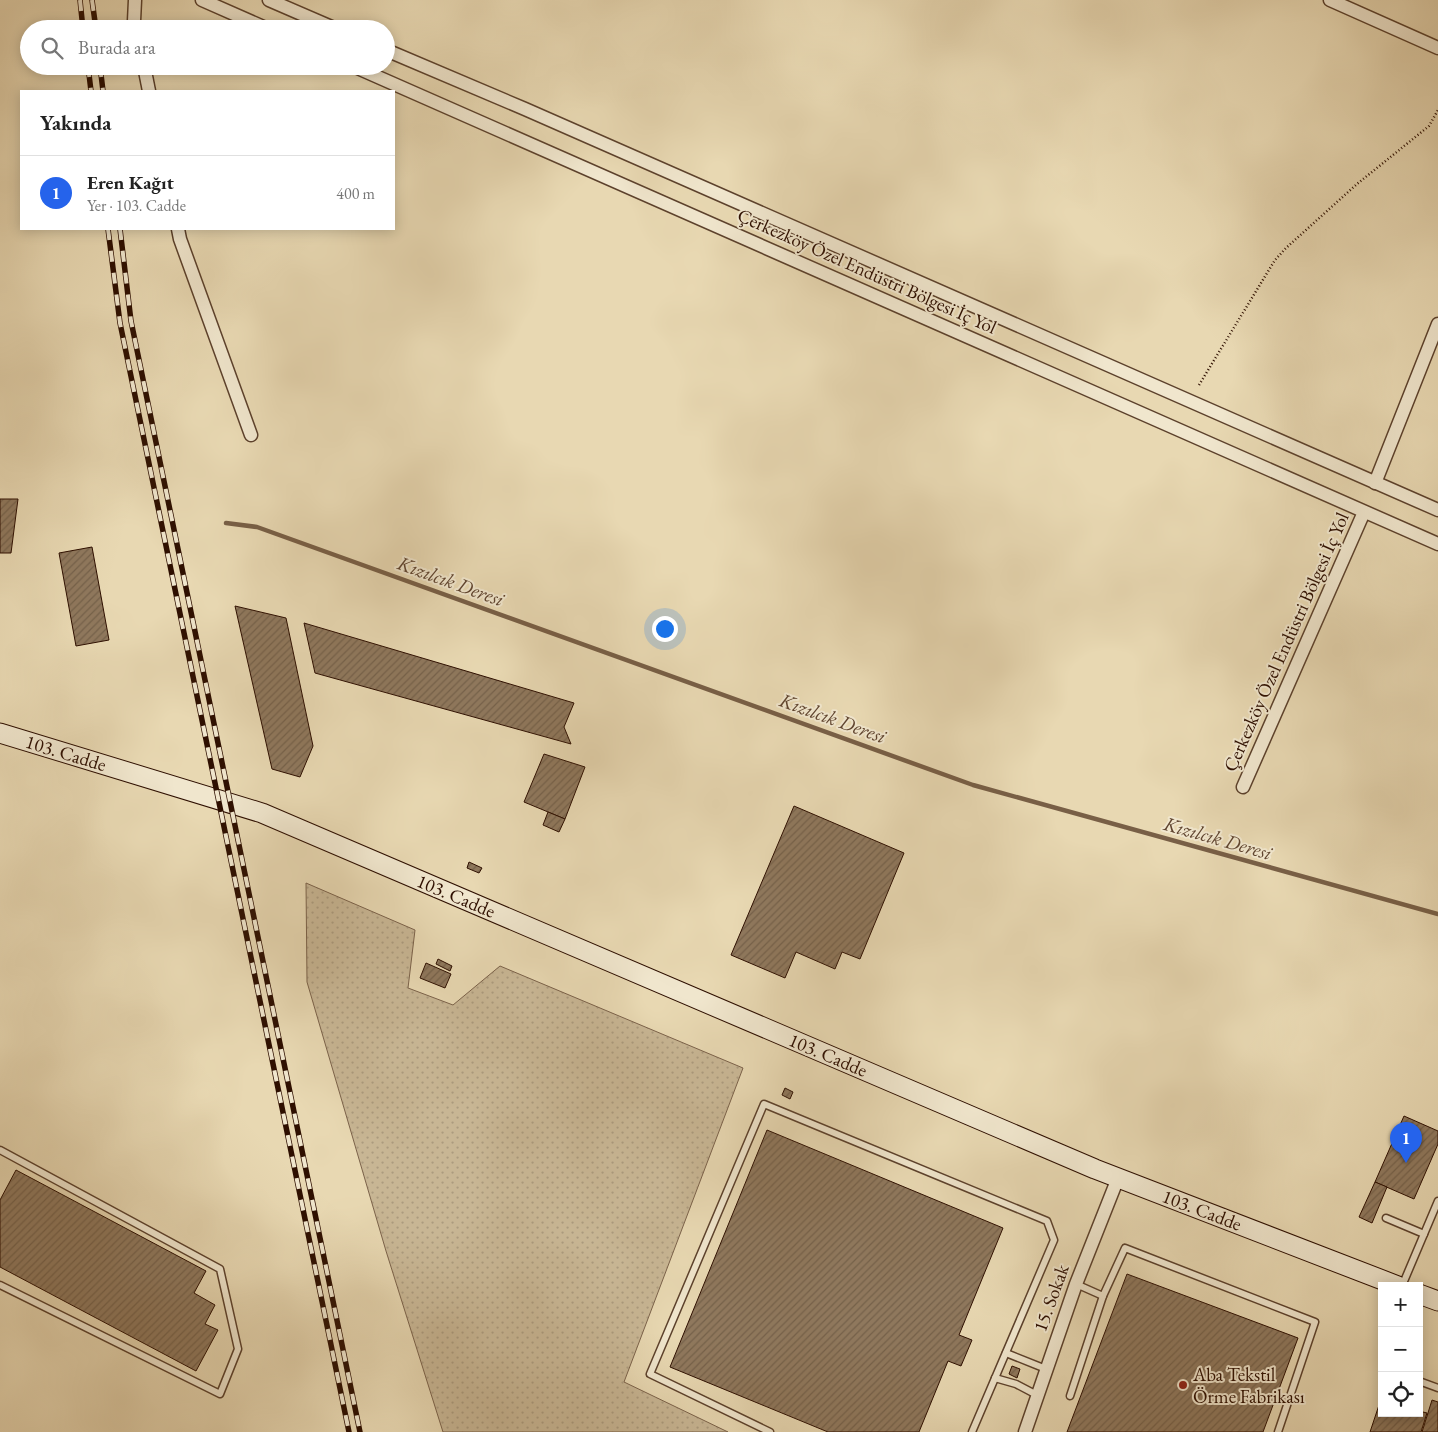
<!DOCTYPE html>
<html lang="tr">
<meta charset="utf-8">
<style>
body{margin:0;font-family:"EB Garamond",serif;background:#f6f6f6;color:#222}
.controls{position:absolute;right:15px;bottom:15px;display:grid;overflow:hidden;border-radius:0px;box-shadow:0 2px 12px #0003}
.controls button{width:45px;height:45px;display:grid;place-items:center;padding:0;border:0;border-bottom:1px solid #e0e0e0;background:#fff;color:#222;font:25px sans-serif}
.you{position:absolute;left:664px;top:628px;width:18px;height:18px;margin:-12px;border:4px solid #fff;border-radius:50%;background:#1a73e8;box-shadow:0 0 0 8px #1a73e833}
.badge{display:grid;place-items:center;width:32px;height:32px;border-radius:50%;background:#2563eb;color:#fff;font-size:16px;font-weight:700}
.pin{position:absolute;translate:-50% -41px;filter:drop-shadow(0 1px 2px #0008)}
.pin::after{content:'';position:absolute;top:26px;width:18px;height:15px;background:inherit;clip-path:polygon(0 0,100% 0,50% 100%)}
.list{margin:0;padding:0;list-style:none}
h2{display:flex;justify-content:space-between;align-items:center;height:65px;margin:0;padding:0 20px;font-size:21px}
h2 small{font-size:16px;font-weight:400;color:#767676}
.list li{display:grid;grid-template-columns:32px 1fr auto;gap:15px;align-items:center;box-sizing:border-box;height:75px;padding:0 20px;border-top:1px solid #e0e0e0}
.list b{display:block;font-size:19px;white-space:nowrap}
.list p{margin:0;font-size:16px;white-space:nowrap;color:#767676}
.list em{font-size:16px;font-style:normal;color:#767676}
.icon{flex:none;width:28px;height:28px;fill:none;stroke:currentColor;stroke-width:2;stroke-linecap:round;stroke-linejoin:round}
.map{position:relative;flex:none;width:1438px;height:1432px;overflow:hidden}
.search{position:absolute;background:#fff;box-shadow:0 2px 12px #0003;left:20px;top:20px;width:375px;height:55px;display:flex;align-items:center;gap:12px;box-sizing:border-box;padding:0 18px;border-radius:28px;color:#767676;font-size:19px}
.panel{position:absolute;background:#fff;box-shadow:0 2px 12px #0003;left:20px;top:90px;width:375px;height:140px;border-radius:0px}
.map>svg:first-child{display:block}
.grass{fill:url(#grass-dots);stroke:#7b624a}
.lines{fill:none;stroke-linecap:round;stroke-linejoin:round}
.stream{stroke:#785f46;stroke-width:4.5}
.building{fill:url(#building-hatch);stroke:#2e0f00}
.lane-casing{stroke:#5c412c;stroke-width:9}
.street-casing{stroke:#5c412c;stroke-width:15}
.secondary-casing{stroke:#2e0f00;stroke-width:21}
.path{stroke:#2e0f00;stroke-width:2.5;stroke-dasharray:1 2.5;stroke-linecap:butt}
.lane{stroke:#f0e6cd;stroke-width:6}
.street{stroke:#f0e6cd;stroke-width:12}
.secondary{stroke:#f0e6cd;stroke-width:19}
.rail-casing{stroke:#2e0f00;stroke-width:5.5}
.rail{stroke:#f0e6cd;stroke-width:4;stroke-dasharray:11;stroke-linecap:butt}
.poi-dot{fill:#8f2418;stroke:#f0e6cd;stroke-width:2}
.labels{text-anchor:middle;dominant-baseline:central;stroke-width:4;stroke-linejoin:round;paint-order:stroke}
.street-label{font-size:19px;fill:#2e0f00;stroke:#f0e6cd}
.poi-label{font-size:19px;fill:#2e0f00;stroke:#f0e6cd;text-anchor:start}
.water-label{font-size:20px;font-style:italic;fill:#5f442f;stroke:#f0e6cd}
</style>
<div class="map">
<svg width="1438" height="1432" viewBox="0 0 1438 1432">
<defs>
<pattern id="grass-dots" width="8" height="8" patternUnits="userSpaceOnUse" patternTransform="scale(1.25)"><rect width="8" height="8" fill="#c8b694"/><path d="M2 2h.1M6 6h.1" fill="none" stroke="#ac9b7e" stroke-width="1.8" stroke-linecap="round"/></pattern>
<pattern id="building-hatch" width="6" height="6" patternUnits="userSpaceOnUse" patternTransform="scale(1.25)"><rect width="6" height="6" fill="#8f785d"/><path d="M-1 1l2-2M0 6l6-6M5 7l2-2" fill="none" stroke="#75614a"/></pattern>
</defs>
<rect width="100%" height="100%" fill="#e8d8b2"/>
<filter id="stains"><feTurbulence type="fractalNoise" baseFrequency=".004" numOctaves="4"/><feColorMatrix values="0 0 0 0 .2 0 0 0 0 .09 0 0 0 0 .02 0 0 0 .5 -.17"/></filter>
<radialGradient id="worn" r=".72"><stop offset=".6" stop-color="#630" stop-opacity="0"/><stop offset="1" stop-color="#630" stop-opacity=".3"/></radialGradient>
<!-- grass -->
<path class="grass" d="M306,883L415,930L408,988L453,1005L500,966L743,1068L624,1382L728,1432H443L386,1251L307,982Z"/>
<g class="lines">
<!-- stream -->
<path class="stream" d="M226,523L257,527L973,785L1438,914"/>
</g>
<!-- building -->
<g class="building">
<path d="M0,499H18L11,553H0Z"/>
<path d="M92,547L109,640L76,646L59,553Z"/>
<path d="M235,606L286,618L313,746L300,777L272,769Z"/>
<path d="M304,623L574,703L564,727L571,744L315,673Z"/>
<path d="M544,754L585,767L565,819L524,802Z"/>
<path d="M794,806L904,853L860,959L842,952L835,969L796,952L785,978L731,955Z"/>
<path d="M548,812L565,819L559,832L543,825Z"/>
<path d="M469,862L482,868L479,873L467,868Z"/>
<path d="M438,959L452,966L450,971L436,964Z"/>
<path d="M426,963L451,974L445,988L420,978Z"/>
<path d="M785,1088L793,1092L790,1099L782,1095Z"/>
<path d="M1404,1116L1438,1131V1144L1414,1199L1375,1182Z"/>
<path d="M767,1130L1003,1228L959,1335L972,1340L961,1366L948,1361L919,1432H828L670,1367Z"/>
<path d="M16,1170L206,1271L194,1293L215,1305L205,1324L218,1330L196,1371L0,1267V1200Z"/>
<path d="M1375,1182L1387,1187L1372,1223L1359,1217Z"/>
<path d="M1127,1274L1298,1338L1263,1432H1067Z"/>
<path d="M1012,1366L1020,1369L1017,1378L1009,1374Z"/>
<path d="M1381,1399H1382V1413H1419V1411L1427,1413L1421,1432H1370Z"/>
<path d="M1432,1400L1438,1402V1432H1422Z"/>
</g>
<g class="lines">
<!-- lane casing -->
<g class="lane-casing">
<g id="lane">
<path d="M0,1150L220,1269L238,1349L220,1394L0,1285"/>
<path d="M1386,1218L1424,1234"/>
<path d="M1076,1284L1103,1296L1125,1248L1315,1322L1278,1432"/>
<path d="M1402,1286L1438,1201"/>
<path d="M1006,1353L1046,1369"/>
<path d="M995,1378L1016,1384L1037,1395"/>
<path d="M1419,1381L1438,1388"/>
<path d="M1070,1396L1103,1296"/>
<path d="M770,1432L650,1374L764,1104L1047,1221L1054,1240L972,1432"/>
</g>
</g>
<!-- street casing -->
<g class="street-casing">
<g id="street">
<path d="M135,0L134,21L136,29"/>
<path d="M202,0L268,29"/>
<path d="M269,0L336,29"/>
<path d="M1330,0L1438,48"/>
<path d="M386,50L525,109L1438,510"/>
<path d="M144,66L149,91"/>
<path d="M353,66L1438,544"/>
<path d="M178,229L180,239L251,435"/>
<path d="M1375,483L1438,324"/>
<path d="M1243,787L1364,512"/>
<path d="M1025,1432L1076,1284L1118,1178"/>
</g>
</g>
<!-- secondary casing -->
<g class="secondary-casing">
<g id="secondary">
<path d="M0,733L262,813L1095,1169L1398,1286"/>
<path d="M1419,1294L1438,1301"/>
</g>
</g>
<!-- path -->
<path class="path" d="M1199,385L1275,260L1286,248L1357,184L1429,126L1438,110"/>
<!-- lane -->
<use href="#lane" class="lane"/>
<!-- street -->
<use href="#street" class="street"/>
<!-- secondary -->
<use href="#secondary" class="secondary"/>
<!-- rail casing -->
<g class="rail-casing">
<g id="rail">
<path d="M80,0L83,29"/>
<path d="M92,0L96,29"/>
<path d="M88,66L91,91"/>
<path d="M100,66L103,91"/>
<path d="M108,229L120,323L349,1432"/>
<path d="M120,229L131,321L360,1432"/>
</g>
</g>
<!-- rail -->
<use href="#rail" class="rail"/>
</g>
<!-- markers -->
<circle class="poi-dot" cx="1183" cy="1385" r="5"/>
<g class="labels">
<!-- street labels -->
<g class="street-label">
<text transform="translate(867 271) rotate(24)">Çerkezköy Özel Endüstri Bölgesi İç Yol</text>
<text transform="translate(1286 642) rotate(-66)">Çerkezköy Özel Endüstri Bölgesi İç Yol</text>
<text transform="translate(66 753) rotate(17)">103. Cadde</text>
<text transform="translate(456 896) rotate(23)">103. Cadde</text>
<text transform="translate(828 1055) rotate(23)">103. Cadde</text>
<text transform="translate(1202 1210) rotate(21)">103. Cadde</text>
<text transform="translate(1051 1298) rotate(-70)">15. Sokak</text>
</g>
<!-- poi labels -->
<g class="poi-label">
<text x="1193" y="1374">Aba Tekstil<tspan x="1193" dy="22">Örme Fabrikası</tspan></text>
</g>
<!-- water labels -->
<g class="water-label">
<text transform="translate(451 581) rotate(20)">Kızılcık Deresi</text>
<text transform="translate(833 718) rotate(20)">Kızılcık Deresi</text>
<text transform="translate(1218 838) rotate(16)">Kızılcık Deresi</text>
</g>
</g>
<rect width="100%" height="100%" filter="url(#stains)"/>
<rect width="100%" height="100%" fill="url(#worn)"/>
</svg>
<div class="controls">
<button>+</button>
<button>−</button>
<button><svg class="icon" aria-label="locate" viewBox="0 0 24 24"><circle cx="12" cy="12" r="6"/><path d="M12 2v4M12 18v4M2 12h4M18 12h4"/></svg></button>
</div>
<div class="you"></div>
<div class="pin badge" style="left:1406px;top:1163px">1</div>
<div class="search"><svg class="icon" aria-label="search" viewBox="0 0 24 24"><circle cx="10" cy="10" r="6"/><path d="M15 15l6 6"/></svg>Burada ara</div>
<section class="panel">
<h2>Yakında<small></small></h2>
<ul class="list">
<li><span class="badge">1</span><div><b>Eren Kağıt</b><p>Yer · 103. Cadde</p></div><em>400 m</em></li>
</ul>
</section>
</div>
